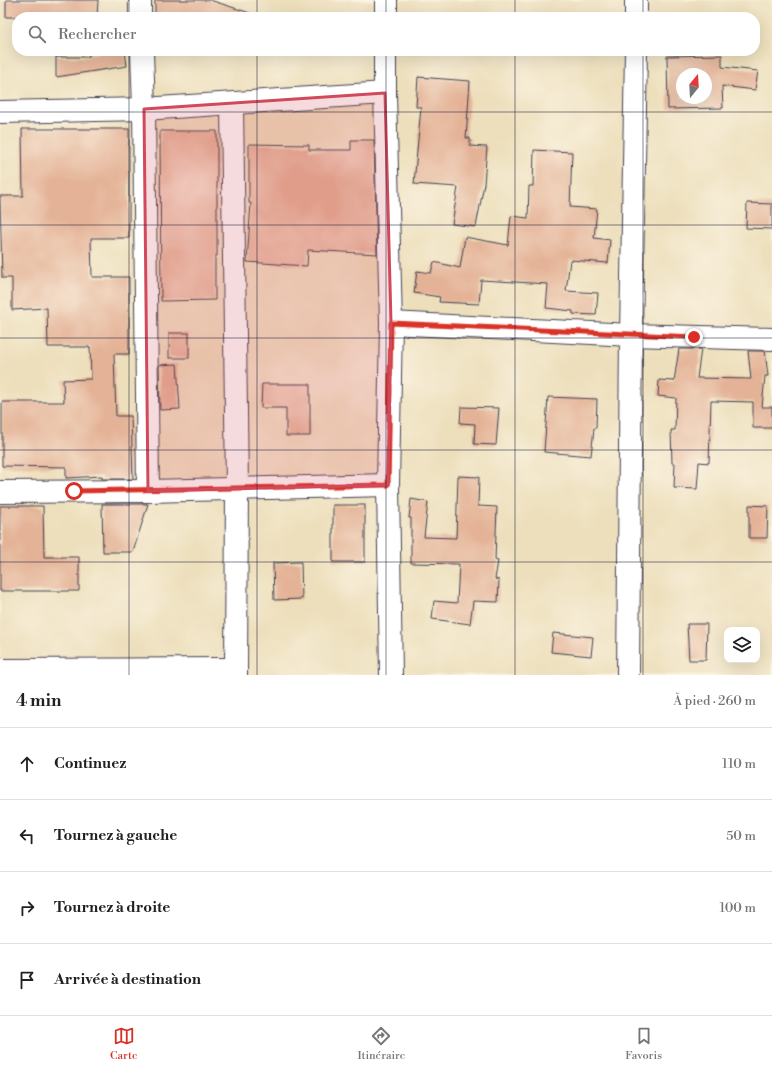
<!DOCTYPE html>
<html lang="fr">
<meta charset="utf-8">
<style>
body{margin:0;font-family:"Libre Bodoni",serif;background:#f6f6f6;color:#202124}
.controls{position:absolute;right:12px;bottom:12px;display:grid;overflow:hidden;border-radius:8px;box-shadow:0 4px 16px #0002}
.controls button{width:36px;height:36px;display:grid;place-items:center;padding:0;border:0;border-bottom:1px solid #e0e0e0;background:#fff;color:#202124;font:20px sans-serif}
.compass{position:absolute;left:676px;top:68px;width:36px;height:36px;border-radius:50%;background:#fff;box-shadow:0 4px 16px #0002;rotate:18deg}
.stop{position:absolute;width:12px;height:12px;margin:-9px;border:3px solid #d93025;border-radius:50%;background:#fff}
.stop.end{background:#d93025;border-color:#fff;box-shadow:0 1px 4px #0008}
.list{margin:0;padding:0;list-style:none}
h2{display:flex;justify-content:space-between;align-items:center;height:52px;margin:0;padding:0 16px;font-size:17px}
h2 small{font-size:13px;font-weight:400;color:#757577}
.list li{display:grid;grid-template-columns:26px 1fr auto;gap:12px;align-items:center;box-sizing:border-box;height:72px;padding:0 16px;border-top:1px solid #e0e0e0}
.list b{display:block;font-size:15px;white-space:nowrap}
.list em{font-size:13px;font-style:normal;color:#757577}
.icon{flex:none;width:22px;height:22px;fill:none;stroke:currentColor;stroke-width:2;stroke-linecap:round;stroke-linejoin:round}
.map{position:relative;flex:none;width:772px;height:675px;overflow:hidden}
.search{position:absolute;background:#fff;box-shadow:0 4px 16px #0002;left:12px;right:12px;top:12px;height:44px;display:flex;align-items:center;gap:10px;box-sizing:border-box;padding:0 14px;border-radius:16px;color:#757577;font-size:15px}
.sheet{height:340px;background:#fff}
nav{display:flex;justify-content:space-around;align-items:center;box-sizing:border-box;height:56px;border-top:1px solid #e0e0e0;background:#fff;font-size:11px;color:#757577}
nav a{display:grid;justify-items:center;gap:2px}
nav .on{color:#d93025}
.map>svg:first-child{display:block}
.building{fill:#e4b397;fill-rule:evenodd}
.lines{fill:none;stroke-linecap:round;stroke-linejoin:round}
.minor-casing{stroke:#403e4e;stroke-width:24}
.minor{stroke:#fff;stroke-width:22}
.route{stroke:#d93025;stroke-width:5}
.marked{fill:#d1495b;fill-opacity:0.2;stroke:#d1495b;stroke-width:3;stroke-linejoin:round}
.grid{fill:none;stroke:#22223b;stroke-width:1;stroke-opacity:0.55}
</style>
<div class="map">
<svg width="772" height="675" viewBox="0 0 772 675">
<rect width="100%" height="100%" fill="#fcf5e5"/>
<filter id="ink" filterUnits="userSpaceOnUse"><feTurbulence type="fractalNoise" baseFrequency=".025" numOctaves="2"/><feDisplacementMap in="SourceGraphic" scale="8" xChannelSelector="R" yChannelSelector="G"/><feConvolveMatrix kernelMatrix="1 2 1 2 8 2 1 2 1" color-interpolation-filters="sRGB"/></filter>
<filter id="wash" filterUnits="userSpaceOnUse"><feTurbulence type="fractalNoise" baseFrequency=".012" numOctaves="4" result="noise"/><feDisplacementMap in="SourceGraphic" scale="16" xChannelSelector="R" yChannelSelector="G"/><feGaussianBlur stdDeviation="0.9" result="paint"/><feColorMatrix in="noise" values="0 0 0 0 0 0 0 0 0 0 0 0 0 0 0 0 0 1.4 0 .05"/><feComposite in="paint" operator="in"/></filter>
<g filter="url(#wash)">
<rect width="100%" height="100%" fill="#eddfbc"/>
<g id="blocks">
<!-- building -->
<g class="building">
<path d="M6,0H98L97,17H6Z"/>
<path d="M155,0H210L253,14L252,17H155Z"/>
<path d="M111,51H125L127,66L56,77V57H89V54Z"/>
<path d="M722,55V67L758,71L755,90L722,86L723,108L668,109L667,56ZM682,74H706V98H682Z"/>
<path d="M418,77L470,81L466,138H470V146L487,147L484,184L476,227L452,224L458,187L414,184L421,107H416Z"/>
<path d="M22,129H129V238H91L92,277H129V354H114L116,416H131L133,479H102V476L66,478V467L2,466V402H64L63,380L91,379L90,347H48L47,308L12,310V278H2L0,196H23Z"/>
<path d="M160,131H217V256H215V300L161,301Z"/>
<path d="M351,140H374L377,254L308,250L307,266L247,262L251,203H249V144L309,145V150H351Z"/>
<path d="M534,150L572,152L570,207L597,209L594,238L610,240L608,263L570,260L566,291L598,293L596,315L573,314V311L546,308L548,284L481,280L479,304L439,302L440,297L414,293L417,271L431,273L434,262L460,268L465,237L508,245L511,216L528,218L529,186H533Z"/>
<path d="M747,203L772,204V229L746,228Z"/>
<rect x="169" y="333" width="20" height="25"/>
<path d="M679,349H701L697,378L751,379L748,351H765L768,376H765L762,407H772V428H753V402L711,401L709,463L699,462L697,489L674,488L675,463H672L671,430H675L676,398L658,396L659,380L674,381Z"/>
<path d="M177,364L180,409L160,410L159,365Z"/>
<path d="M262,384H310V436H286V408H261Z"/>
<path d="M548,397L597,399L596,428H594L591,456L544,452Z"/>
<path d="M461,407L499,408L496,445L474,444L475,424L460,423Z"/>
<path d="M458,476L479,477L478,506L497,507L495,560L498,561L495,579L499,580L498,602L473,601L470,624L432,619L434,601L457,603L459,564L411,563V518H409L411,499L428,502L424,537L456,538Z"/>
<path d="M102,504H148L133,552H103Z"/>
<rect x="333" y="505" width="32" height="57"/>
<path d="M749,505L768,506L767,538H749Z"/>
<path d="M0,506H43L44,557H79V591H0Z"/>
<path d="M301,562L302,599L274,600L273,563Z"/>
<path d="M687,624H707L706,660H689Z"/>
<path d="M553,633L593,637L591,656L551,652Z"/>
</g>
</g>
</g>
<g filter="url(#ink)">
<use href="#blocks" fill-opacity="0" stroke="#403e4e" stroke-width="1"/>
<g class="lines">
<!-- minor casing -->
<g class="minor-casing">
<g id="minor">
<path d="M140,0V17"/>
<path d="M386,17V0"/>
<path d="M636,17V0"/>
<path d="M142,51L144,109L148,491"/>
<path d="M385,51V93L391,323L388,485L391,675"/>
<path d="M232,104L237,488L236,675"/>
<path d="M0,112L144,109L385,93"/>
<path d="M391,323L631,335L772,339"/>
<path d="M0,492L148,491L388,485"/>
<path d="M0,670L236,669"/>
<path d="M628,675L631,335L636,51"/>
</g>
</g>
<!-- minor -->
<use href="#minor" class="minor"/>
</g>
</g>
<g class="lines" filter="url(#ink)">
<!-- route -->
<path class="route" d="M74,491L388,485L391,323L694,337"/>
</g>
<!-- marked area -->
<path class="marked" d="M385,93L391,323L388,485L148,491L144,109Z"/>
<!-- grid -->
<path class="grid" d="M129,0V17M257,0V17M386,0V17M515,0V17M643,0V17M129,51V675M257,51V675M386,51V675M515,51V675M643,51V675M0,112H772M0,225H772M0,338H772M0,450H772M0,562H772"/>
</svg>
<div class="controls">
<button><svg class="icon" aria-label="layers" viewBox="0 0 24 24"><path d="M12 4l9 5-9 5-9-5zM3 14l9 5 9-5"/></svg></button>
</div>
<svg class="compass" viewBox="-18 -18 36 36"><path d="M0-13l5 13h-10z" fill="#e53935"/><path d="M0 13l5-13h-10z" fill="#757577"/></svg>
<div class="stop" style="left:74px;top:491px"></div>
<div class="stop end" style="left:694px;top:337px"></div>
<div class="search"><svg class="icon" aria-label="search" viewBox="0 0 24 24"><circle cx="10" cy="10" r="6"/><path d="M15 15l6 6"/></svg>Rechercher</div>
</div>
<section class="sheet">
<h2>4 min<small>À pied · 260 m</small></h2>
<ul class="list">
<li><svg class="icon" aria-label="ahead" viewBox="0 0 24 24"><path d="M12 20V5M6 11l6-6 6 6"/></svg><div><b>Continuez</b></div><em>110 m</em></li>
<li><svg class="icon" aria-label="left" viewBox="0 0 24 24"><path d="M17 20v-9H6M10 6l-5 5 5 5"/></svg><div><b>Tournez à gauche</b></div><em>50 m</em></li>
<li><svg class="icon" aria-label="right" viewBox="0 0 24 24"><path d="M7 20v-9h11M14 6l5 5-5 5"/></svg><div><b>Tournez à droite</b></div><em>100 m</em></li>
<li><svg class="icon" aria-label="arrive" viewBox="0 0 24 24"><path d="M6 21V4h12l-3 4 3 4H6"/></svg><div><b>Arrivée à destination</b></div></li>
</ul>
</section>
<nav>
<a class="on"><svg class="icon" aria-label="map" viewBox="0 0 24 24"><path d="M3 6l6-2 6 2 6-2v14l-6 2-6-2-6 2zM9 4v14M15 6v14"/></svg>Carte</a>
<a><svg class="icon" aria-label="directions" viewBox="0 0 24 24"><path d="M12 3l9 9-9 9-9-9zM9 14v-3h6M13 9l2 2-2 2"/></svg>Itinéraire</a>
<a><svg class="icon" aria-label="saved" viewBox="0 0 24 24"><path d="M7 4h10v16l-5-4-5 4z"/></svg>Favoris</a>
</nav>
